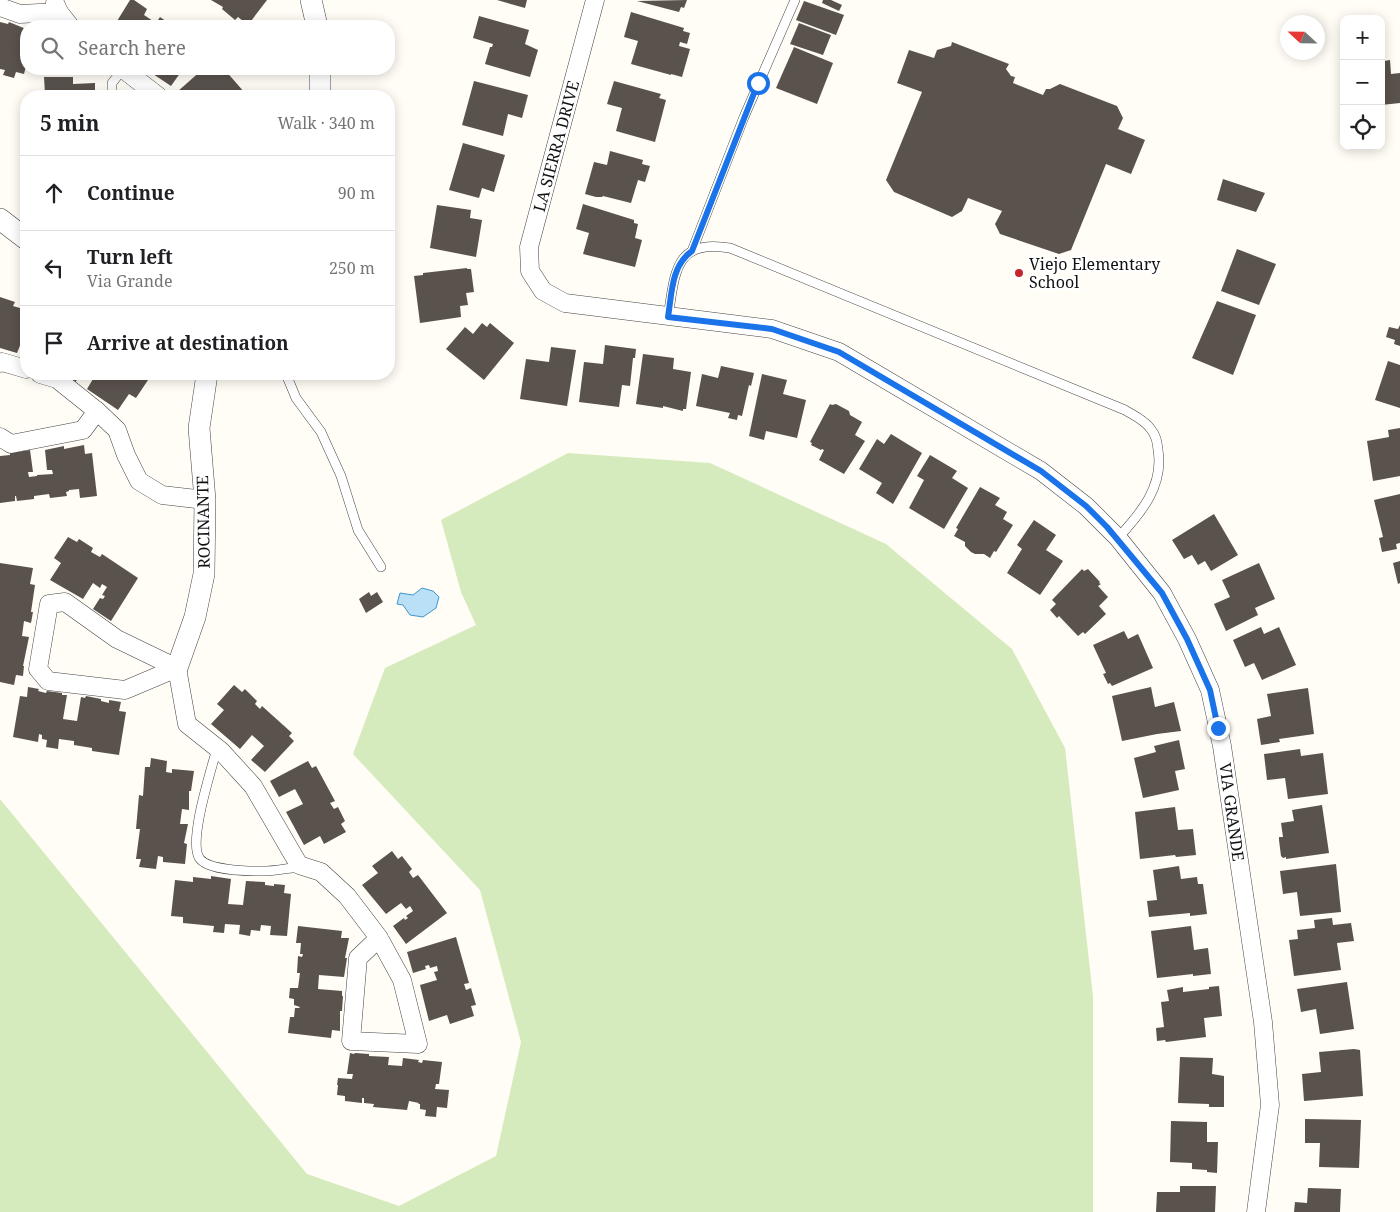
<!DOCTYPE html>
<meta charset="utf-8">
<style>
body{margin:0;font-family:"Noto Serif",serif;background:#f2f2f2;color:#202124}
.controls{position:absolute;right:15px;top:15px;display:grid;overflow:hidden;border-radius:10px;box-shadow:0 2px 12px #0003}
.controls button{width:45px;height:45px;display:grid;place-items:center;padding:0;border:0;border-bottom:1px solid #e0e0e0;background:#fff;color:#202124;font:25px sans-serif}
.compass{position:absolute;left:1280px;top:15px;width:45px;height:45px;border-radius:50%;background:#fff;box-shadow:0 2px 12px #0003;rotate:292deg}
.stop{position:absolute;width:15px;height:15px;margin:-11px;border:4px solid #1a73e8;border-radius:50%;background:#fff}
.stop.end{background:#1a73e8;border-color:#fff;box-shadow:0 1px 5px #0008}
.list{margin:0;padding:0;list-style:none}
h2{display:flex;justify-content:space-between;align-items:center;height:65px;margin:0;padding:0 20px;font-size:21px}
h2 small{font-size:16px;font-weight:400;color:#757577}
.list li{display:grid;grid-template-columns:32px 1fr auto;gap:15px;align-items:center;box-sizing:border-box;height:75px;padding:0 20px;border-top:1px solid #e0e0e0}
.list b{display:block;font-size:19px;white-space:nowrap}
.list p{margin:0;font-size:16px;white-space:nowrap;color:#757577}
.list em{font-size:16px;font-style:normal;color:#757577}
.icon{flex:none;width:28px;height:28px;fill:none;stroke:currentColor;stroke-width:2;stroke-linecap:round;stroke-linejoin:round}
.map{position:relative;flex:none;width:1400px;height:1212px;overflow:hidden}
.search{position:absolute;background:#fff;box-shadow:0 2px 12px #0003;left:20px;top:20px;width:375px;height:55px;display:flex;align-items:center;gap:12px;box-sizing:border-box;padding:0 18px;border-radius:20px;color:#757577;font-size:19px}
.panel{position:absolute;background:#fff;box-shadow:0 2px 12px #0003;left:20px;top:90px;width:375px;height:290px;border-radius:20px}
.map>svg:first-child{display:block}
.green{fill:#d5ebbd}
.water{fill:#b9e0f7;stroke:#3f96cf}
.building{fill:#5a524d}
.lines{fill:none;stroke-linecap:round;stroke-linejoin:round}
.service-casing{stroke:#444;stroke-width:10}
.minor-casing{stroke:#444;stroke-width:19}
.tertiary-casing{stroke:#444;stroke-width:22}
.service{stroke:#fff;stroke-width:9}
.minor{stroke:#fff;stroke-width:18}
.tertiary{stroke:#fff;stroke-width:21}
.route{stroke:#1a73e8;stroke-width:6}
.poi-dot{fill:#c4262e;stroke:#fff;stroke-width:2}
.labels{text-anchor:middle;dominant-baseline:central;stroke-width:5;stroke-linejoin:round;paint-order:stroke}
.street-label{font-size:16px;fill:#111;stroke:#fff}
.poi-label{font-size:16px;fill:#111;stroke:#fff;text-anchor:start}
</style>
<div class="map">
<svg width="1400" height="1212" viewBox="0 0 1400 1212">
<rect width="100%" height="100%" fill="#fffdf5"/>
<!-- green -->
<path class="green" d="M568,453L710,463L886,544L1012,649L1065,748L1093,996V1212H0V799L307,1174L399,1206L496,1156L521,1042L480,890L353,754L385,668L476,625L461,592L441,520Z"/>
<!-- water -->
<path class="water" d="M422,588L433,591L439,597L436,608L423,617L410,615L403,605L397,604L400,593L413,595Z"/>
<!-- building -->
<g class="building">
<path d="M130,0H134L147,9L144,15L156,23L160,17L173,26H114Z"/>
<path d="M211,0H267L248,25L238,17L235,20L222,9L223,7Z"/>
<path d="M497,0H527L525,8Z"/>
<path d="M687,0L684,8L681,7L679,12L637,1Z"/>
<path d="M823,0H831L842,5L839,11L822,3Z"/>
<path d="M804,1L844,15L836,35L796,20Z"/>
<path d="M631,12L684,28L683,31L690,33L687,44L680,42L679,46L690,49L682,77L671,74V75L631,64L638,41L624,37Z"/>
<path d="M479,16L529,30L525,44L538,50L530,77L485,64L490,47H492L493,44L473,38Z"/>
<path d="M0,22L8,24L9,22L26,29L24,39L26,40V44L24,53L26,54V66L24,74L16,72L14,78L3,75L5,70L0,69Z"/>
<path d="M799,23L831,35L823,55L790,44Z"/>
<path d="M952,42L1009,64L1006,69L1011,76L1015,77L1013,83L1043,95L1046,89H1050L1060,84L1117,106L1123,118L1118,129L1145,140L1131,174L1106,164L1071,250L1059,254L1000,234L995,224L1002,211L968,198L962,211L952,217L894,192L886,180L922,92L897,83L909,50L934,58L937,50L951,46Z"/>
<path d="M794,47L833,63L817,104L776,88Z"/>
<path d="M1381,55H1384V61L1390,60L1391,74L1400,73V103L1381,105Z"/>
<path d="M156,69H183L171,86L153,74Z"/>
<path d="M203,69H224L245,93L242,96H213L210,93L206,96H181L177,92Z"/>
<path d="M44,77H73V84L95,83V96H50V94H45Z"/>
<path d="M474,81L528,95L522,118L508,114L503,136L462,125Z"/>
<path d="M614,81L661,94L659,98L666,100L655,142L616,131L622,108L607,104Z"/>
<path d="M463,143L505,155L494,192L482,188L479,198L449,190Z"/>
<path d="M610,151L643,160L642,164L650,166L645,182L638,180L631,203L603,196L602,197H596L585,194L594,162L607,165Z"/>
<path d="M1223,179L1265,193L1256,212L1217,200Z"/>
<path d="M583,204L634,220V223L638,224L635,238L642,240L635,267L583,254L589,233L576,229Z"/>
<path d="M437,205L471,210L470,218L482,220L476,257L430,248Z"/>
<path d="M1237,249L1276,264L1259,305L1221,291Z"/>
<path d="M467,268V269H471L474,292L466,293L468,305L460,306L461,317L420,323L414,276L423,275V273Z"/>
<path d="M0,297L15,302L13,306L20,308L21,305L26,307V339L23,338L17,353L0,348Z"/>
<path d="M1217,301L1256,315L1233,375L1192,358Z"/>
<path d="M482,323L487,327L490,323L514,343L484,380L446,349L465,327L473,334Z"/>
<path d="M1400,325V346L1394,344L1395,340L1386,337L1389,327L1398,329Z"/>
<path d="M605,345L636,349L635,358H633L630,386L622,385L619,407L579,402L584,362L603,364Z"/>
<path d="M551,347L576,350L567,406L520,399L526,359L549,362Z"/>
<path d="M643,354L674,358L673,369L691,372L686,409H683V411L663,406V408L636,404Z"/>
<path d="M1388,361L1400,365V408L1375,400Z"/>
<path d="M721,366L754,373L751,386L749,385L742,416L738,415L737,420L728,418L730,413L696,406L702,374L718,378Z"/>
<path d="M58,374H81L74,384Z"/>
<path d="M96,374H145L150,377L136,398L129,394L118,410L87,389Z"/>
<path d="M762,374L787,380L783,394L806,400L797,438L766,431L764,440L749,436Z"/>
<path d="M830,404L832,405L836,404L849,411L850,415L862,422L855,435L865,441L844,474L819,460L824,450L822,449L821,450L811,445L812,443L810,442Z"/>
<path d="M1400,428V476L1373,481L1367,441L1389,437L1388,430Z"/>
<path d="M891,434L922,453L893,504L876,493L882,483L859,469L877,439L884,444Z"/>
<path d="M84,445L85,454L92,453L97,496L80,498L79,489L69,490V491L66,492L67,496L50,498L49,494L34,496V499L17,501L16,496H15V501L0,503V456L10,455V453L30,450L33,472H28L29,477L37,476V475L53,474L52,470H47L45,450L64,446V449Z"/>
<path d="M930,455L957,471L952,478L968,488L944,529L909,508L924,480L917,476Z"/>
<path d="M980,487L1000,498L995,505L1007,512L1003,519L1013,525L996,552L994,551L990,558L984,554H975L971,552L965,546V542L954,536L958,529L956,528Z"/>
<path d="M1400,494V543L1396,544L1397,549L1382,552L1379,538L1383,537L1374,500Z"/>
<path d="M1214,514L1238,555L1211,571L1205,561L1198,565L1192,555L1184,559L1172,540Z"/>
<path d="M1034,520L1056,535L1046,550L1063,561L1040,595L1007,573L1022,549L1017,545Z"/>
<path d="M68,537L77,542L79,539L93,548L91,552L100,557L102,554L138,578L111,621L93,609L100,598L103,599L105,596L102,595L107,587L102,584L100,588L93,583L83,599L50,580L61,563L54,558Z"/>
<path d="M1400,561V583L1398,584L1393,563Z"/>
<path d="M0,563L33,568L30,584L35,585L31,612H33L31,623L24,621L22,636L29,637L23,666H24L23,676L16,675L14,685L0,682Z"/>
<path d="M1259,563L1275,599L1255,608L1258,615L1226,631L1214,604L1230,597L1222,580Z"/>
<path d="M1082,569L1084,571L1088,569L1100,582L1099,583L1101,584L1098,586L1108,597L1099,606L1106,614L1085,634L1083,632L1078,636L1059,616L1057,618L1050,610L1056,604L1052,600Z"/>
<path d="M369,592L371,596L377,592L383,602L366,613L359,599Z"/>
<path d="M1261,627L1264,634L1279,627L1296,665L1262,680L1254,663L1245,667L1233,640Z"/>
<path d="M1124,631L1128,639L1138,634L1153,668L1112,686L1110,683L1108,684L1103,674L1106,673L1093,645Z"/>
<path d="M234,685L242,692L245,689L257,701L255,704L260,709L262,706L292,733L289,736L294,741L265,772L251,760L264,746L252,735L240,749L211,724L224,710L217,704Z"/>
<path d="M28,687L39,689L38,691L46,693L47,691L62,693V695H67L63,719L77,721L81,697L85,698L86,696L101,699V701L109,703V700L121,702L119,711L126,712L119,755L92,751V748L74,745V741L59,739L58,749L46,747L47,740L42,739V735L39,734L38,742L13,737L20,696L27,697Z"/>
<path d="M1151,687L1155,707L1174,702L1181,731L1157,734L1122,741L1112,696Z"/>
<path d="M1308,688L1314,734L1279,739L1280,742L1261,745L1257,719L1271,716L1267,694Z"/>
<path d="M1179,740L1185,769L1175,771L1179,790L1143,798L1134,758L1156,752L1154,746Z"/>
<path d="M1300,749L1301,756L1323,753L1328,794L1288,799L1285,778L1267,780L1264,754Z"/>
<path d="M151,758L167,761L166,772L172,773V769L194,771L191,791H189V810L182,809L180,824H188L184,843L187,844L185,864L163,862V857L158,856L156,869L139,867L141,859H136L140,829H136L139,795L143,796L145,767H150Z"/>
<path d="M308,761L312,768L316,766L335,801L330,803L334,809L338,807L345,821L341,824L346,832L324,844L320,836L304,845L286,812L303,804L295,789L279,797L270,781Z"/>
<path d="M1322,805L1329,853L1286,859V857L1283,858L1281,856L1279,840V837H1283L1281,823L1294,821L1292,810Z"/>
<path d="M1175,807L1178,830L1193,829L1196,855L1176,857L1175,855L1140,859L1135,812Z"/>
<path d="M392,851L398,859L402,856L412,869L409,872L413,878L418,875L447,913L406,944L393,926L404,918L405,920L408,918L406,916L413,911L410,906L406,909L401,903L386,914L362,885L378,873L372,866Z"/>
<path d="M1336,864L1341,912L1300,916L1297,892L1283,894L1280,871Z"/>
<path d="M1179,866L1181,879L1197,877L1198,884H1203L1207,914L1190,916V913L1149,917L1147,901L1157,900L1153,870Z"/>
<path d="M211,876L231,879L228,904L243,905L246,881L265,882V885L274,886V884L285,885L284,893L291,894L287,936L270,935L271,926L261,925L260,931L251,930L250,936L239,934L240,925L225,924L224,933L213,932L214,926L183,923V917L171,916L175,880L193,882V877L211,879Z"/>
<path d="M1332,918L1333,925L1351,923L1354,941L1337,943L1341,970L1294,976L1289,940L1298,939L1297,930L1315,928L1314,920Z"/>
<path d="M298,926L342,931L341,938H349L345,958H347L344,977L319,975L318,989L342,991V996H343L342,1011H340V1031L332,1030L331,1038L288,1033L290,1017H294L295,1008H299L300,1007L294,1005V999L289,998L290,988H298L300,973H297L298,956L302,957L303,954H300L301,943H296Z"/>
<path d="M1191,926L1194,950L1208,948L1211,974L1193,976V974L1157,978L1151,931Z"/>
<path d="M456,937L469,983L464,984L466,990L471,988L476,1005L471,1006L474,1016L450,1024L447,1015L429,1021L420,985L437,980L434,972L438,971L437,966L430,968L429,965L425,966L426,969L413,973L407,952Z"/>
<path d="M1347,982L1354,1029L1320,1034L1316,1009L1301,1012L1297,989Z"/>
<path d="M1219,986L1222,1016L1204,1018L1206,1037L1166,1042L1165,1040L1157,1041L1156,1028L1164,1027L1161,1002L1169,1001L1167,990L1183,987V992L1209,989V987Z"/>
<path d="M1354,1049L1360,1050L1363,1096L1304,1101L1302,1074L1321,1072L1319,1052Z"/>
<path d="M350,1053L354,1054L355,1053L369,1054V1056L389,1057L388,1065L402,1066L403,1058L419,1060L418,1062L422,1063L423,1060L442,1062L439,1084H436L435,1089L449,1090L447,1108L437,1107L436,1117L425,1116L426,1110L420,1109V1104H418L419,1103L409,1101L407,1110L373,1107L374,1104L364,1103V1098H362V1103L345,1101V1096L337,1095L338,1085H337L338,1078L352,1079L353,1074H347Z"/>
<path d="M1180,1057L1213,1058L1212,1074L1224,1076V1107H1209V1104L1178,1103Z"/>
<path d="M1305,1119L1361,1120L1359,1168L1319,1167L1320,1143H1305Z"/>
<path d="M1171,1121L1207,1122V1142H1218L1217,1173L1207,1172V1170L1192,1169V1163L1170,1162Z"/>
<path d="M1180,1186H1216L1215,1212H1156L1157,1192H1180Z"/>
<path d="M1308,1188L1341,1189L1340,1212H1294L1295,1202L1307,1203Z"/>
</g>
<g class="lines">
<!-- service casing -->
<g class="service-casing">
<g id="service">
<path d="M112,96V83L123,69"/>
<path d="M692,251L744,117L795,0"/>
<path d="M668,317C675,274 674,238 730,248L1125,410C1133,415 1144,420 1150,428C1156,435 1157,441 1158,450C1164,486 1141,513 1118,538"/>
<path d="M286,374L296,398L321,432L341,476L358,530L381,567"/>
<path d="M217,748C212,768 187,843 200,859C209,870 245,871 259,871C272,872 287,868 300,867"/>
</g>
</g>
<!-- minor casing -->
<g class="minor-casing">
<g id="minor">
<path d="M595,0L529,247L530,271L543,291L565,303L772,329L839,352L1041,471L1086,506L1118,538L1162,593L1187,639L1210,690L1222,746L1263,1022L1270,1105L1256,1212"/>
<path d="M55,3L59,12L70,26"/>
<path d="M0,7L20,14L59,12"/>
<path d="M123,69L158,96"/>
<path d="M0,363L2,362L26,369"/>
<path d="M40,374L57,379L97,411L117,430L126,455L139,481L162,495L205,500"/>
<path d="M0,437L11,444L83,430L97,411"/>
<path d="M65,602L117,639L177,668L125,690L48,681L38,669L49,604Z"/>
<path d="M177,668L187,724L221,751L253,786L299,865L321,872L347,896L379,938L402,980L418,1044L351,1041L358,958L379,938"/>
</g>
</g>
<!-- tertiary casing -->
<g class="tertiary-casing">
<g id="tertiary">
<path d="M311,0L317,26"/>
<path d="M320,69V96"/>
<path d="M0,219L26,239"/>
<path d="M177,668L195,617L204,574L205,500L199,428L207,374"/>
</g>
</g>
<!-- service -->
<use href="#service" class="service"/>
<!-- minor -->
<use href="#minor" class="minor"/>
<!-- tertiary -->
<use href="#tertiary" class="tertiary"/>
</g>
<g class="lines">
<!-- route -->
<path class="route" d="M758,83L692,251C671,266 672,293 668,317L772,329L839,352L1041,471L1086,506L1107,527L1162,593L1187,639L1210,690L1218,728"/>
</g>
<!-- markers -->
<circle class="poi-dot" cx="1019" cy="273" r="5"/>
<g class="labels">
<!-- street labels -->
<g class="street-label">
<text transform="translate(556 146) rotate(-75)">LA SIERRA DRIVE</text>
<text transform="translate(203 522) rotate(-91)">ROCINANTE</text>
<text transform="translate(1232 812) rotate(82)">VIA GRANDE</text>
</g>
<!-- poi labels -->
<g class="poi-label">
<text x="1029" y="264">Viejo Elementary<tspan x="1029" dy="18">School</tspan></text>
</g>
</g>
</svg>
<div class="controls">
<button>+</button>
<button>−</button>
<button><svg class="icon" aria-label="locate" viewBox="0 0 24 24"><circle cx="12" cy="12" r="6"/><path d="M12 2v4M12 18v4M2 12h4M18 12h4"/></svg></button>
</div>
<svg class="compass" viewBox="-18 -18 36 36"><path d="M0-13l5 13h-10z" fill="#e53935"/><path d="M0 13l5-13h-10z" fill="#757577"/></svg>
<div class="stop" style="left:758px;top:83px"></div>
<div class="stop end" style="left:1218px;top:728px"></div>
<div class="search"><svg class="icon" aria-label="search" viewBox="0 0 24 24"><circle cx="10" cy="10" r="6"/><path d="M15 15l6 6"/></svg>Search here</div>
<section class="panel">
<h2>5 min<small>Walk · 340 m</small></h2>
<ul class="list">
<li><svg class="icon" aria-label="ahead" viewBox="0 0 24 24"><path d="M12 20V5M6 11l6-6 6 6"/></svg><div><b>Continue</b></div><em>90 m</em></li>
<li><svg class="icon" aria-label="left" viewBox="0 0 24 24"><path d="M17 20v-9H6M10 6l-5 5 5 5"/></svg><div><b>Turn left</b><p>Via Grande</p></div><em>250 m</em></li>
<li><svg class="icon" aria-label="arrive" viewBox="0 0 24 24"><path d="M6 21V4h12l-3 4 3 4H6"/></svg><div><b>Arrive at destination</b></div></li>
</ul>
</section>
</div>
